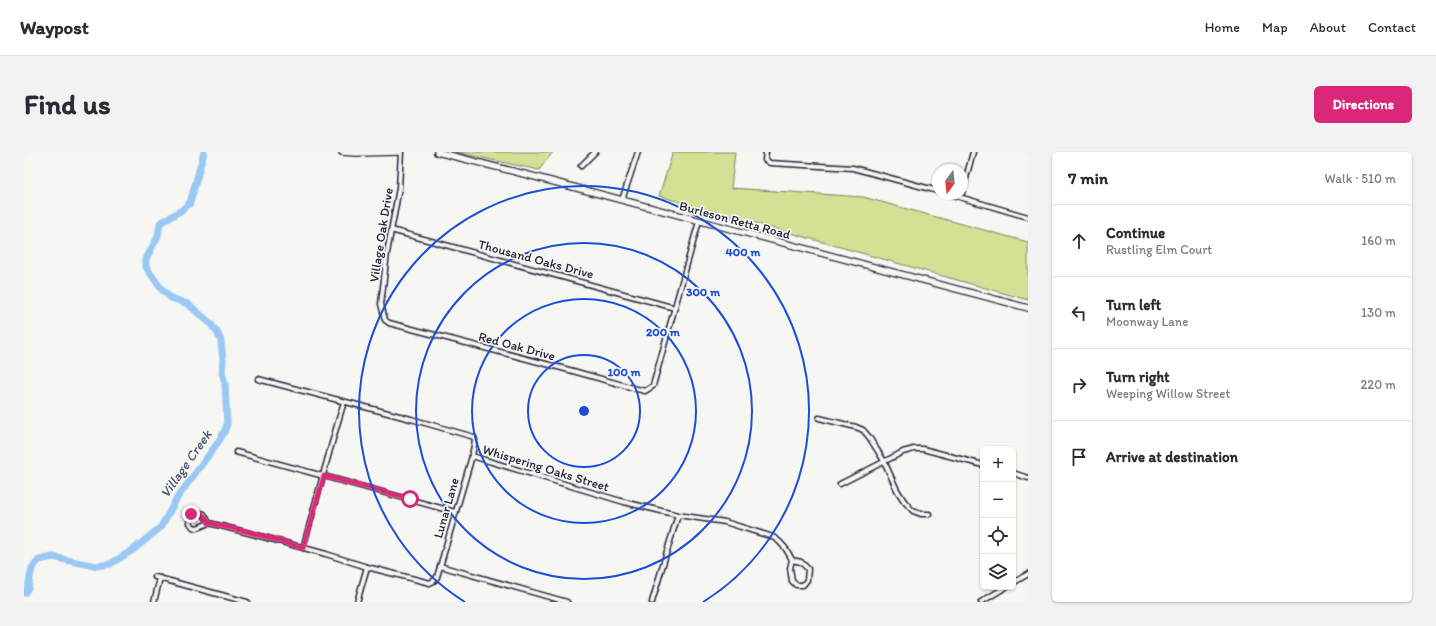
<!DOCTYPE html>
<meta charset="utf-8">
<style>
body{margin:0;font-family:Itim,sans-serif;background:#f2f2f3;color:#2b2b33}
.controls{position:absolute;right:12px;bottom:12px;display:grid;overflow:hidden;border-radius:6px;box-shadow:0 1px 3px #0004}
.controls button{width:36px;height:36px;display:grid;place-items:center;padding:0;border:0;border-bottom:1px solid #e1e1e2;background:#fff;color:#2b2b33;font:20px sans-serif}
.compass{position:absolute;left:908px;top:12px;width:36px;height:36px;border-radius:50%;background:#fff;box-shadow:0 1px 3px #0004;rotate:195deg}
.stop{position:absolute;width:12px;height:12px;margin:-9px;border:3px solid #db2777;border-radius:50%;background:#fff}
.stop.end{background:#db2777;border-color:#fff;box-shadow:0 1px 4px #0008}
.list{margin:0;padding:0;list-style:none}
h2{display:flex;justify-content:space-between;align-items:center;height:52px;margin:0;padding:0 16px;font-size:17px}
h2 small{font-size:13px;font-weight:400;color:#7c7c81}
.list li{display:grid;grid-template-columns:26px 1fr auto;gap:12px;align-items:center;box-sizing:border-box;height:72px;padding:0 16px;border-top:1px solid #e1e1e2}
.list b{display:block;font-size:15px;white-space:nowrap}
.list p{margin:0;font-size:13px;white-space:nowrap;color:#7c7c81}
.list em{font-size:13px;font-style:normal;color:#7c7c81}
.icon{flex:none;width:22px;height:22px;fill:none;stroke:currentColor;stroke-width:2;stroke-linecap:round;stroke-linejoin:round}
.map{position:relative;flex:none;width:1004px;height:450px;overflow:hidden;border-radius:6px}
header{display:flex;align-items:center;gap:24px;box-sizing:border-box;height:56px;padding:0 20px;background:#fff;border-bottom:1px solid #e1e1e2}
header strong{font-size:19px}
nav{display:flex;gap:22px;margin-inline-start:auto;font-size:14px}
.intro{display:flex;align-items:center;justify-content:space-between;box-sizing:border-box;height:96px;padding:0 24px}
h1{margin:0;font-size:28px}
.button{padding:10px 18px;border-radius:6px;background:#db2777;color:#fff;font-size:14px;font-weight:700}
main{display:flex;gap:24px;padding:0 24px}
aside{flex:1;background:#fff;border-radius:6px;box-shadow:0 1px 3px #0004}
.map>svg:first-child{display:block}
.green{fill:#d3e194;stroke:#7a8268}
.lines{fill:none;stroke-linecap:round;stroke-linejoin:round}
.river{stroke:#99c8f4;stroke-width:7}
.minor-casing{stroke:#22223b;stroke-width:7}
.tertiary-casing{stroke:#22223b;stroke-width:8}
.minor{stroke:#f6f6f2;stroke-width:4}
.tertiary{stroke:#f6f6f2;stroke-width:5.5}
.route{stroke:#db2777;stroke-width:5}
.ring{fill:none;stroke:#1d4ed8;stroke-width:2}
.labels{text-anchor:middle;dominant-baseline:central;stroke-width:3.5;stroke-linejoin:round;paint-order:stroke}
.street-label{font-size:13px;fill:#22223b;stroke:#f6f6f2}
.water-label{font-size:14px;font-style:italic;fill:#465472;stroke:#f6f6f2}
.centre{fill:#1d4ed8;stroke:#f6f6f2;stroke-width:2}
.ring-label{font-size:12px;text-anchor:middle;font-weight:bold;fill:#1d4ed8;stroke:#f6f6f2;stroke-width:3.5;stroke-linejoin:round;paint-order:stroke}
</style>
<header>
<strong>Waypost</strong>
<nav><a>Home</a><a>Map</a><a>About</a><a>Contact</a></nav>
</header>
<div class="intro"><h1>Find us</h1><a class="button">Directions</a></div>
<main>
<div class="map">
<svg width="1004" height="450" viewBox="0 0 1004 450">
<rect width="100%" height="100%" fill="#f6f6f2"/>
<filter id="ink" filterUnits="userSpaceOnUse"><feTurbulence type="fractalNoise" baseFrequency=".025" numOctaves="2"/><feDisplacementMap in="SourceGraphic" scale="8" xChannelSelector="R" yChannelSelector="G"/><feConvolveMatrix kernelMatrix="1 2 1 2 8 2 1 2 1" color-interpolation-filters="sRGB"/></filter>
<g filter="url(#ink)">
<!-- green -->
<g class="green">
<path d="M431,0H529L515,18Z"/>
<path d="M649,0H711L707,36L839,45L1004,90V148L635,44Z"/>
</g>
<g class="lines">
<!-- river -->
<path class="river" d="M0,441L4,436L8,416L15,408L29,405L71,414L86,412L109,398L137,375L153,346L195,289L201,278L203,272L201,231L198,221L199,208L197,189L193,180L186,171L164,152L147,146L138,138L122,115V107L134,84L136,71L158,58L166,51L180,0"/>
<!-- minor casing -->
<g class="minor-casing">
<g id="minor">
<path d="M377,0L375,36L363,101L357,152L361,168L365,171L549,219L613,237L621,239L629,234L630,230L675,69"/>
<path d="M742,0L741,8L746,11L829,16L914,39"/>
<path d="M557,14L571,0"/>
<path d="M938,41L949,0"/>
<path d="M925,42L1004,65"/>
<path d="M598,48L614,0"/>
<path d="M367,78L651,156"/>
<path d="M795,266L832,275L839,278L845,285L860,309L873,338L880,349L889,359L897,362H905"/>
<path d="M212,300L431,360"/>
<path d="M448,304L600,350L654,363L701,370L749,385C759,391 763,398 768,408"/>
<path d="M989,321L1004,326"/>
<path d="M816,332L879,300L890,297H899L959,313"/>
<path d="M185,371L180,362L172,360L167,362L166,371L169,375L173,376L185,371L225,381L302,402L343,415L406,431L411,428L413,425L448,304L451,288L450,285L387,267L234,227"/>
<path d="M279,396C293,347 305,298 320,250"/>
<path d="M768,408L777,410L784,417L783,428L779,433H772L768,429L766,416Z"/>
<path d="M416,414L543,450"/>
<path d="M131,425L223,450"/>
<path d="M989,431L1004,422"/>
<path d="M130,450L136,426"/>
<path d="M333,450L343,415"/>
<path d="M628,450L640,409L654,363"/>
<path d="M957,450L982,435"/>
</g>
</g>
<!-- tertiary casing -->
<g class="tertiary-casing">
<g id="tertiary">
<path d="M318,0L332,1L375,0"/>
<path d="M413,0L504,23L1004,156"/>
</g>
</g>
<!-- minor -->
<use href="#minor" class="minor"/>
<!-- tertiary -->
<use href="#tertiary" class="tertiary"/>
</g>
</g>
<g class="lines" filter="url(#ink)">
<!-- route -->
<path class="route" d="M167,362C176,357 181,364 185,371L225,380L279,396L300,324L386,347"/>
</g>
<!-- distance rings -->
<g class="ring">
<circle cx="560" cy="259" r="56"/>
<circle cx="560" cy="259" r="112"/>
<circle cx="560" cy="259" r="168"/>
<path d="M441 450A225 225 0 1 1 679 450"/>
</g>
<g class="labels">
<!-- street labels -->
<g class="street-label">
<text transform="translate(711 68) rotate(15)">Burleson Retta Road</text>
<text transform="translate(357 83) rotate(-81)">Village Oak Drive</text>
<text transform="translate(512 107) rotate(15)">Thousand Oaks Drive</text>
<text transform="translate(493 194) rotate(15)">Red Oak Drive</text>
<text transform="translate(522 316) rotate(17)">Whispering Oaks Street</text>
<text transform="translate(422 356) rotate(-74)">Lunar Lane</text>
</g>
<!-- water labels -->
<g class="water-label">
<text transform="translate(162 312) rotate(-55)">Village Creek</text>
</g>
</g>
<circle cx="560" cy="259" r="6" class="centre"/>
<g class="ring-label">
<text x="719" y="104">400 m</text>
<text x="679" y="144">300 m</text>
<text x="639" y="184">200 m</text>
<text x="600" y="224">100 m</text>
</g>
</svg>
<div class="controls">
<button>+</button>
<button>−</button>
<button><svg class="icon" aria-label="locate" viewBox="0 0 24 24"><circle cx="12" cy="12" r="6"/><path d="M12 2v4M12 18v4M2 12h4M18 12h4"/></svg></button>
<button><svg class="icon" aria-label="layers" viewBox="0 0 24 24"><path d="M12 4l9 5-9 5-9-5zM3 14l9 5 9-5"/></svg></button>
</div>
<svg class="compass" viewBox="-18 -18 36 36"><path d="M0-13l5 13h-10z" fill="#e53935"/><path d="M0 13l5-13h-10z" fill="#7c7c81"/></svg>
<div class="stop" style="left:386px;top:347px"></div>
<div class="stop end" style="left:167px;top:362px"></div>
</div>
<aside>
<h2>7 min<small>Walk · 510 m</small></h2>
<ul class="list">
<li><svg class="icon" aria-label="ahead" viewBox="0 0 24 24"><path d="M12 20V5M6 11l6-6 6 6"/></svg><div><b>Continue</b><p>Rustling Elm Court</p></div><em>160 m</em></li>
<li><svg class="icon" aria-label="left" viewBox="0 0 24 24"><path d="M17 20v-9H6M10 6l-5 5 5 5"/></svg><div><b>Turn left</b><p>Moonway Lane</p></div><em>130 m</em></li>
<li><svg class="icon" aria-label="right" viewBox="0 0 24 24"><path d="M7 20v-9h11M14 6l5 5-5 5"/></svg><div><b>Turn right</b><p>Weeping Willow Street</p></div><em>220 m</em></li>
<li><svg class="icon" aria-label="arrive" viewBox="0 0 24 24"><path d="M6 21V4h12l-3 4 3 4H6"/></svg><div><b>Arrive at destination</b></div></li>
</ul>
</aside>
</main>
